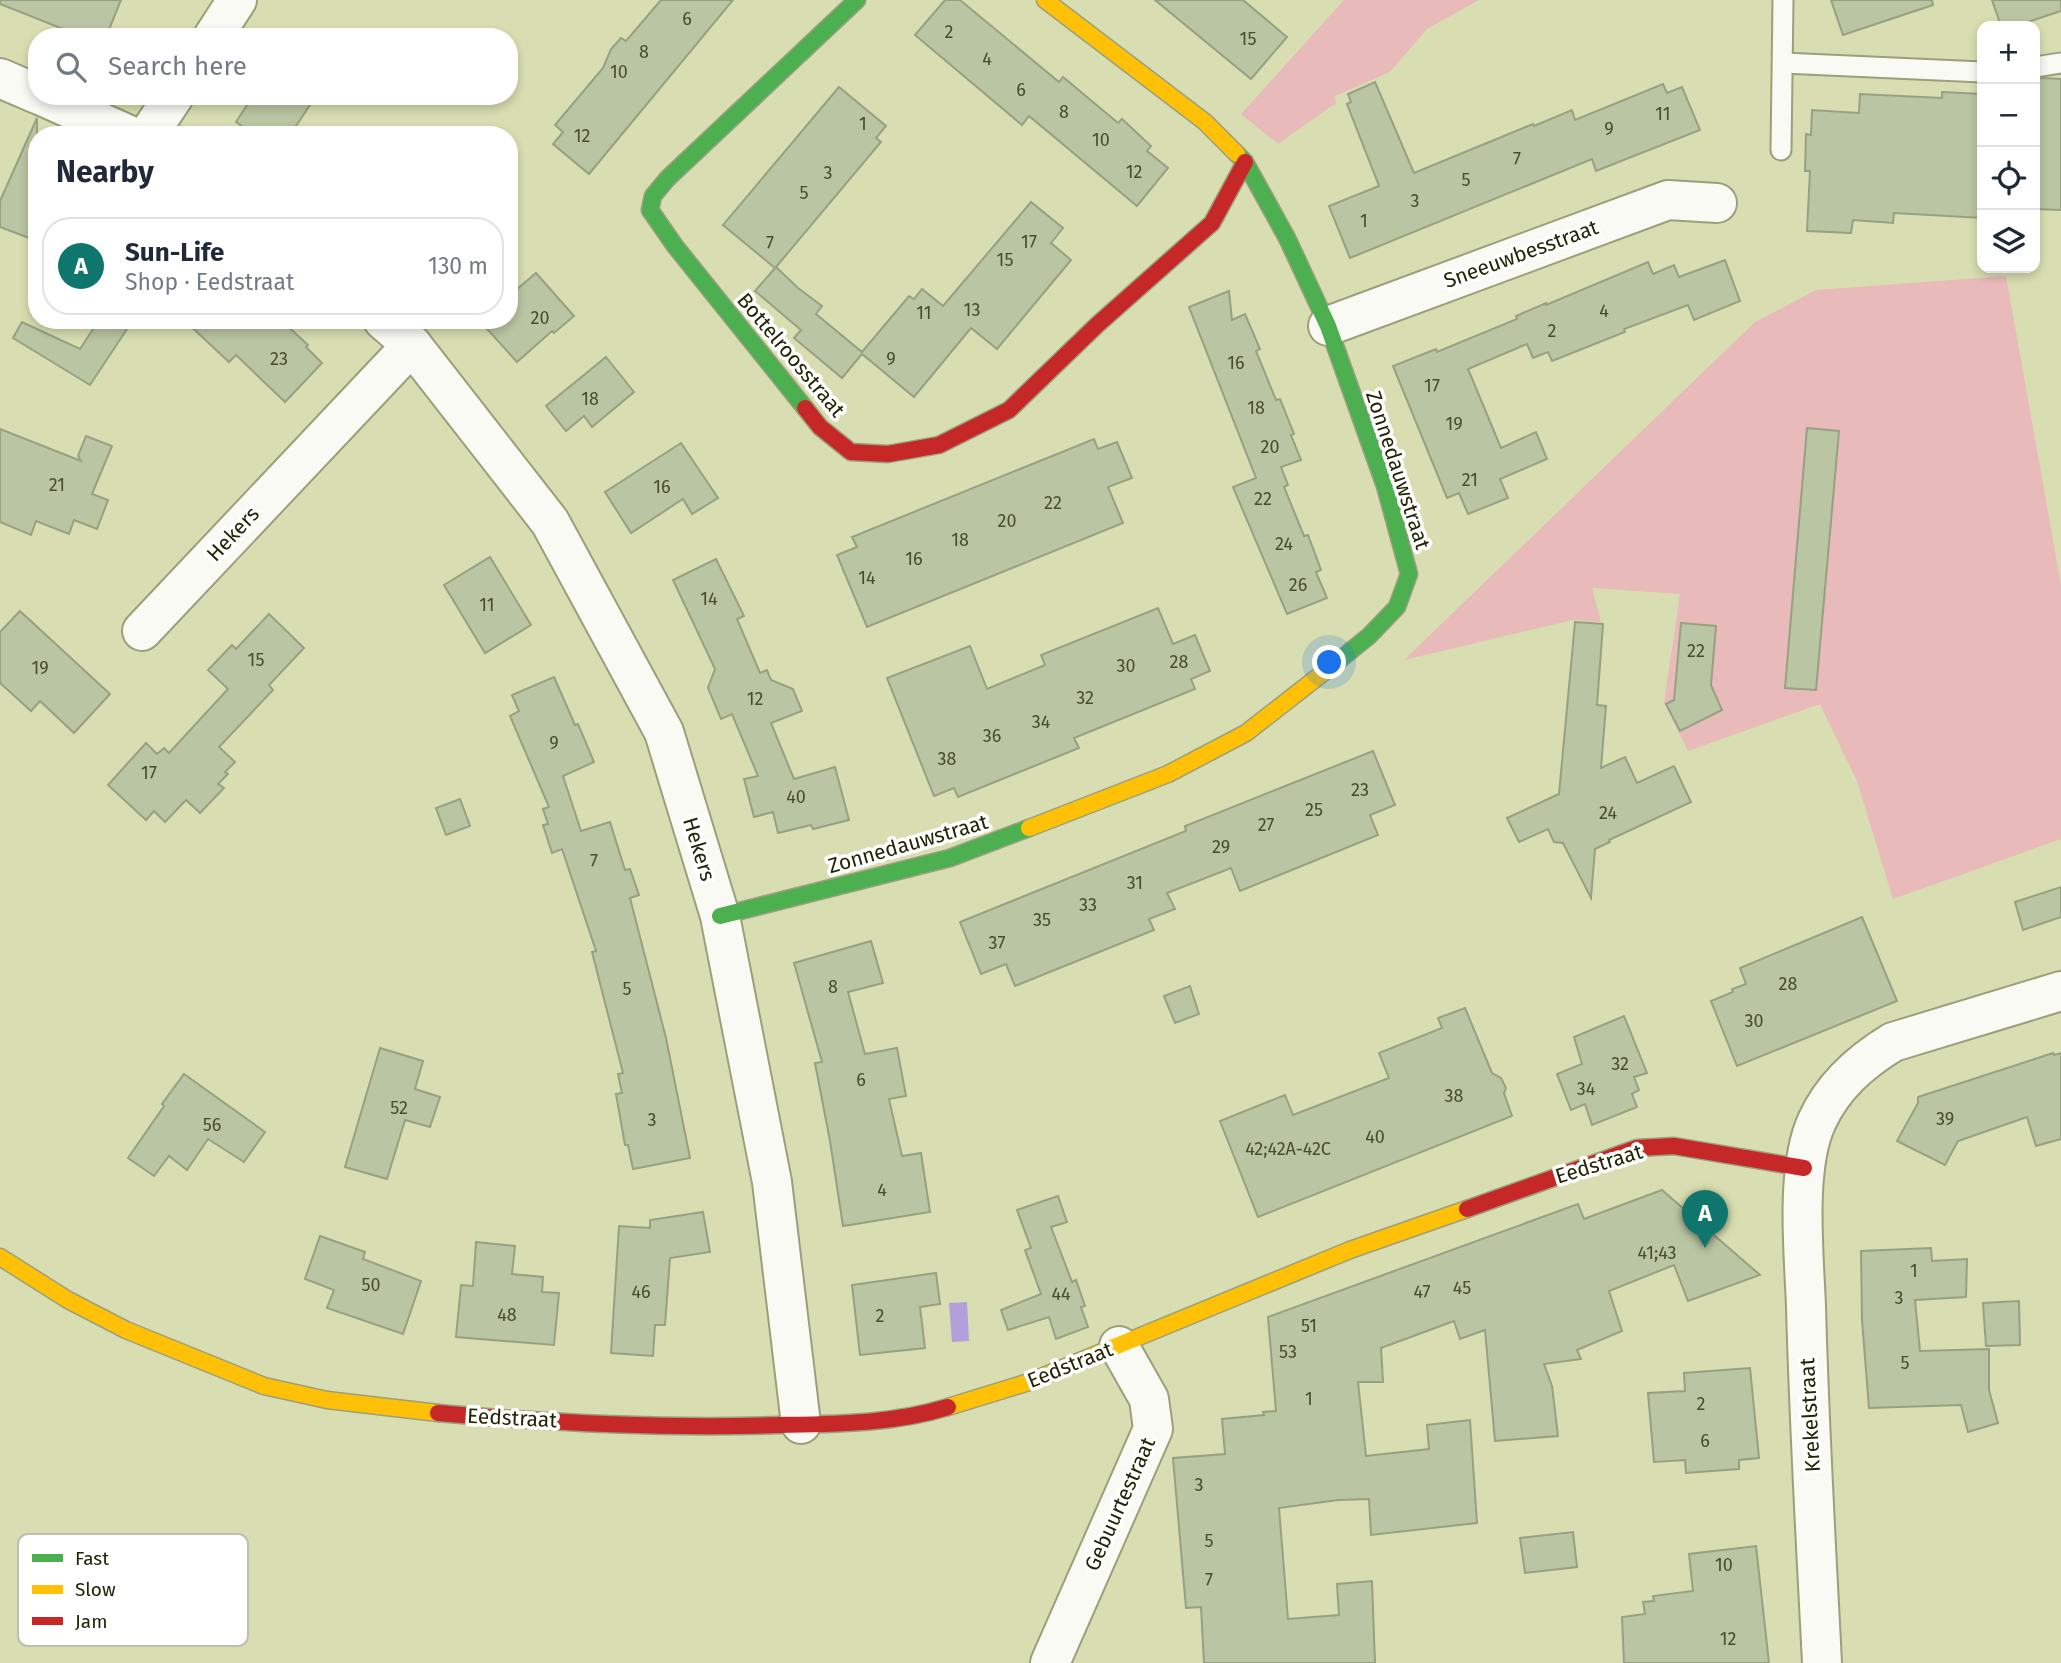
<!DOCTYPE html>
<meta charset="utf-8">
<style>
body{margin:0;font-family:"Fira Sans",sans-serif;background:#f6f6f7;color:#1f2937}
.controls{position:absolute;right:21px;top:21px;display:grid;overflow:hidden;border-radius:14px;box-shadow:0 4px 10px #0003}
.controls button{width:63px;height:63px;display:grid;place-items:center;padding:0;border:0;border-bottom:2px solid #e0e1e3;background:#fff;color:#1f2937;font:35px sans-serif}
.you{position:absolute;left:1330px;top:663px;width:24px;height:24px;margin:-18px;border:5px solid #fff;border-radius:50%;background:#1a73e8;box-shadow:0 0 0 10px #1a73e833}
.badge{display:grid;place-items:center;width:46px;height:46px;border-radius:50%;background:#0f766e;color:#fff;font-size:23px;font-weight:700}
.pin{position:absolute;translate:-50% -58px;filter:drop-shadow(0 2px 4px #0008)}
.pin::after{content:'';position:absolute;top:37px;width:24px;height:21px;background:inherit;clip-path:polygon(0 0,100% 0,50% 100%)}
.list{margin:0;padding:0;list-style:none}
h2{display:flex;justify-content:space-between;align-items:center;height:91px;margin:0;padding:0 28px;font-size:30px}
h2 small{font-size:23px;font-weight:400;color:#747a83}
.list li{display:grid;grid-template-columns:46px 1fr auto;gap:21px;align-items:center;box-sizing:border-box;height:98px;margin:0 14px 14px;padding:0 14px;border:2px solid #e0e1e3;border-radius:28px}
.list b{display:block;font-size:26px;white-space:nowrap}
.list p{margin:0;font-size:23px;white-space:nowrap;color:#747a83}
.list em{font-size:23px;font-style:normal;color:#747a83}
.icon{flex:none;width:38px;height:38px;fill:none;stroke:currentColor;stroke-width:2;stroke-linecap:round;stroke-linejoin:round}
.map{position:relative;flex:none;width:2061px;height:1663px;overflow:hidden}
.search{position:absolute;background:#fff;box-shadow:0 4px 10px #0003;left:28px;top:28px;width:490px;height:77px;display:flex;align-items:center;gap:18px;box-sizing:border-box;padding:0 24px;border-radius:28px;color:#747a83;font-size:26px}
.panel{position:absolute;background:#fff;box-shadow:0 4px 10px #0003;left:28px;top:126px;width:490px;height:203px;border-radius:28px}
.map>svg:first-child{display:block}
.green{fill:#e8bab9}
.water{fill:#b29fdc}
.building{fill:#b9c5a3;stroke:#97a181;stroke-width:2}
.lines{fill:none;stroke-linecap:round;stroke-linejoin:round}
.lane-casing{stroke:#9a9f7c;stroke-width:23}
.street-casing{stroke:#9a9f7c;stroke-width:42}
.fast-casing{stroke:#9a9f7c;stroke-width:19}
.slow-casing{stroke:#9a9f7c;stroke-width:19}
.jam-casing{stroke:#9a9f7c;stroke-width:19}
.lane{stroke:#f9faf3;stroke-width:19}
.street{stroke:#f9faf3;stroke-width:38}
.fast{stroke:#4caf50;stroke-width:16}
.slow{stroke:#ffc107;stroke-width:16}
.jam{stroke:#c62828;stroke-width:16}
.labels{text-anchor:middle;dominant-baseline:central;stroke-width:7;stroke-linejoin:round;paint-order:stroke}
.number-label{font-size:18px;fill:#484d2c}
.street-label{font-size:21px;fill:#222504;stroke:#fff}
.key{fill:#fff;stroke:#bdbeb4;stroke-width:2}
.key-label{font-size:19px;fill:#222504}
</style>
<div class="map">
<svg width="2061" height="1663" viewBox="0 0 2061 1663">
<rect width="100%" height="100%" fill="#d8deb1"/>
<!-- green -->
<g class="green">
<path d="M1344,0H1479L1427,29L1390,72L1335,96L1336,103L1278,144L1241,114Z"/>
<path d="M2006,276L2061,585V839L1893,899L1857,781L1820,704L1688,751L1664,703L1680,594L1592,588L1601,622L1573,620L1404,660L1755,322L1816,290Z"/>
</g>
<!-- water -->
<path class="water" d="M967,1302L969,1341L952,1342L949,1303Z"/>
<!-- building -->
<g class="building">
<path d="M0,0H121L106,37H83L0,4Z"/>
<path d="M661,0H733L589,174L553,144L563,132L555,125L603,68L611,49L621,38L626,41Z"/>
<path d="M945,0H960L1059,82L1063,77L1118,123L1122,119L1151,146L1147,151L1168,168L1137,206L1029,116L1022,125L915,35Z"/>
<path d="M1155,0H1243L1287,37L1251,79Z"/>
<path d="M1831,0H1932L1933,5L1843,35Z"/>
<path d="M1992,0H2061V11L2016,26H2001Z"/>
<path d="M2043,78L2061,79V210L2035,209V79Z"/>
<path d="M1375,82L1414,173L1533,124L1534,126L1572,110L1575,120L1663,84L1667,93L1682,87L1700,130L1596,171L1592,159L1350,258L1329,206L1379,186L1347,104L1351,102L1348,94Z"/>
<path d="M839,87L886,126L876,138L881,142L776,267L798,288L822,306L816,314L862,352L909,296L914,299L922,289L943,306L1031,202L1063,228L1051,243L1071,260L997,349L971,328L914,397L862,354L842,378L794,338L801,330L755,291L775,268L723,225Z"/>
<path d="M1942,92L1982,94V218L1894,213L1893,223L1853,220L1851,233L1807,231L1810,171H1805L1806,134L1811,135L1812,110L1859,113L1860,94L1942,98Z"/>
<path d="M253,96H316L290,135H255L236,122Z"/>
<path d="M37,118V241L0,227V201Z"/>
<path d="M1725,260L1740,301L1694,320L1688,305L1624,329L1625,332L1552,361L1548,352L1533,358L1527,344L1468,369L1501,448L1536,432L1547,459L1500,479L1508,498L1468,514L1459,493L1447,498L1393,366L1436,349L1437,352L1517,319L1516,316L1546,303V305L1648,262L1653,274L1674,265L1679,277Z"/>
<path d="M536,273L574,316L554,333L552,331L517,362L479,320H509V296Z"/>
<path d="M1229,291L1232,320L1245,314L1260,349L1256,351L1276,400L1280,399L1294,434L1291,435L1301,460L1281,467L1288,485L1284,487L1304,536L1308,535L1321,570L1316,572L1327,598L1287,614L1233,487L1256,478L1189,307Z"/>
<path d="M99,320H133L90,385L13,338L22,322L80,349Z"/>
<path d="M184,320H281L308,345L306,347L322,363L285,402L236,355L229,362Z"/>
<path d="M606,357L634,392L592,427L584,416L566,431L546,406Z"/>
<path d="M1807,428L1839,431L1816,690L1785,688Z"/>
<path d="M0,429L81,461L78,456L86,436L112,446L92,494L108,500L97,529L74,520L69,534L36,521L31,535L0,522Z"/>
<path d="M1094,439L1098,449L1117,442L1132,478L1108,487L1123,523L867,627L837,555L857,547L852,537Z"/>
<path d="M681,443L718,498L692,514L683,499L631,533L605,492Z"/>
<path d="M490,557L531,625L485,653L444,585Z"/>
<path d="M716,559L744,616L737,619L760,673L767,670L771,680L793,689L802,711L771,723L794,779L835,767L849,820L813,829L811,825L778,833L773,812L754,817L744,779L758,776L732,714L721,719L708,688L715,669L673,580Z"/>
<path d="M1158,608L1173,644L1195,635L1210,671L1191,679L1195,689L1074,738L1079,748L1027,769L958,797L954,788L934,796L887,678L970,646L987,689L1045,665L1041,655Z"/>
<path d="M20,611L110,694L74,733L40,701L31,711L0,683V632Z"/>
<path d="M269,614L304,648L269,685L273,690L219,747L235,762L225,772L228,774L218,784L224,788L200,813L186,800L165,822L154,811L146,820L108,785L146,743L157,754L164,748L169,753L228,689L208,670L232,645L236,649Z"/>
<path d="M1575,622L1603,624L1597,705L1606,706L1601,768L1625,757L1637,783L1674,766L1691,802L1609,840L1610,842L1595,849L1591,898L1563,843L1554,842L1548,829L1519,842L1507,818L1559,794Z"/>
<path d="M1681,623L1716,626L1711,685L1722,710L1680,731L1666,704L1674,700Z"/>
<path d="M554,677L575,725L578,724L594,762L563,776L581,831L610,822L625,870L630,869L639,895L630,898L666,1038L690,1158L633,1169L628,1145H625L616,1094L622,1093L618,1074L623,1073L592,952L596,951L562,849L552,853L543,825L548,824L543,809L549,807L510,716L519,711L512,695Z"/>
<path d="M1373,751L1395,805L1370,815L1378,835L1240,891L1231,868L1167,893L1175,909L1149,919L1154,930L1015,986L1006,964L981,974L960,922L1186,831L1185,826Z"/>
<path d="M460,799L470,826L446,835L436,808Z"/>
<path d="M2061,887V917L2023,930L2015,902Z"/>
<path d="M1862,917L1897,1001L1737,1066L1711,1001L1733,992L1732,989L1746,984L1740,968Z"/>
<path d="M871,941L883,983L848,992L865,1054L897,1048L906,1096L889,1099L902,1156L921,1153L930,1212L843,1226L830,1141L815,1063L822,1062L794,963Z"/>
<path d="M1190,986L1199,1014L1175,1023L1164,996Z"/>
<path d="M1465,1008L1492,1073L1501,1078L1506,1088L1504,1093L1512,1116L1258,1217L1220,1121L1285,1095L1293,1115L1389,1078L1379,1053L1442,1028L1438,1018Z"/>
<path d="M1624,1016L1647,1073L1634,1077L1639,1090L1632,1094L1637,1107L1592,1125L1585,1104L1571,1110L1557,1074L1582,1064L1574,1037Z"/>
<path d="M380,1048L423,1061L415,1089L440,1097L430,1127L405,1120L387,1179L345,1167Z"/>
<path d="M2053,1053L2054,1055L2061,1053V1139L2036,1146L2027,1117L1958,1141L1945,1165L1897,1141L1918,1103V1097Z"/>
<path d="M184,1074L265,1132L244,1162L208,1139L187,1170L169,1156L154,1176L128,1158L164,1106L162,1104Z"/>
<path d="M1662,1190L1760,1275L1688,1301L1674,1265L1609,1291L1622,1331L1577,1350L1581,1359L1544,1364L1552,1386L1558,1436L1495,1441L1485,1330L1460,1339L1454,1321L1381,1348L1383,1382H1358L1366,1456L1429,1449L1427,1425L1470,1420L1477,1523L1371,1535L1369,1499L1338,1500L1279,1508L1288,1619L1339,1615L1337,1584L1372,1581L1375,1663H1204L1201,1607L1186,1608L1173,1458L1225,1454L1222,1419L1264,1415L1263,1412L1276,1411L1268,1317L1578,1204L1584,1219Z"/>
<path d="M1058,1196L1067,1222L1051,1227L1072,1282L1076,1280L1085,1306L1081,1307L1088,1327L1056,1339L1049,1317L1008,1330L1001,1310L1041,1294L1025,1250L1031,1248L1017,1210Z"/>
<path d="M703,1212L710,1252L670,1258L665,1325H655L653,1356L611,1353L619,1226L650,1228V1220Z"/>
<path d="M320,1236L365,1252L363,1259L421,1281L403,1334L327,1308L334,1290L305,1279Z"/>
<path d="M476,1242L515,1246L512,1274L543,1277L542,1292L559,1293L554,1345L456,1337L461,1285L473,1286Z"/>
<path d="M1931,1248L1932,1261L1967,1259L1966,1297L1915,1300L1920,1351L1989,1349V1390L1998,1423L1968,1432L1961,1405L1869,1408L1862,1320L1861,1251Z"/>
<path d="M936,1273L940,1304L920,1307L925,1348L860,1355L852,1285Z"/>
<path d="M2019,1301L2020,1345L1986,1346L1983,1303Z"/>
<path d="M1750,1368L1759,1458L1739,1460V1469L1686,1473L1685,1460L1654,1462L1648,1393L1685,1391L1684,1373Z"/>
<path d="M1573,1532L1577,1567L1525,1573L1520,1538Z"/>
<path d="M1756,1546L1769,1663H1624L1622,1617L1645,1614L1643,1602L1654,1601L1653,1596L1693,1591L1689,1554Z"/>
</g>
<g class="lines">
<!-- lane casing -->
<g class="lane-casing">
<g id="lane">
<path d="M1783,63L1982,72"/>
<path d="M2035,67L2061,63"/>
<path d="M1781,150L1783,0"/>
</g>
</g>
<!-- street casing -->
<g class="street-casing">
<g id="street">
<path d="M213,37L237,0"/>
<path d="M0,78L37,94"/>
<path d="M42,96L129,135"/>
<path d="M148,135L174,96"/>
<path d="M383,320L412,345L550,522L664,732L720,916L772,1182L801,1424"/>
<path d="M1328,326L1668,200L1717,203"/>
<path d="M142,631L412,345"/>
<path d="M1050,1663L1153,1429L1149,1399L1119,1346"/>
<path d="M1822,1663C1816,1544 1809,1425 1806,1306C1804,1254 1795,1168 1817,1121C1833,1086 1860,1062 1893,1042L2061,991"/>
</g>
</g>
<!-- fast casing -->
<g class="fast-casing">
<g id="fast">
<path d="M1237,154L1245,162L1287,238L1328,326L1385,486L1409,574L1397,607L1369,636L1337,662"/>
<path d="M805,408L675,246L650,210L653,196L667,179L857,0"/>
<path d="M720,916L950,858L1029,828"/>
</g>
</g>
<!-- slow casing -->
<g class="slow-casing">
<g id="slow">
<path d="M1045,0L1205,122L1237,154"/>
<path d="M1029,828L1168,774L1246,733L1337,662"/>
<path d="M0,1257L68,1300L126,1330L264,1386L327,1400L438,1413"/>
<path d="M948,1407L1029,1382L1350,1250L1467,1209"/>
</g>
</g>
<!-- jam casing -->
<g class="jam-casing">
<g id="jam">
<path d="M805,408L820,427L851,452L888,454L939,445L1009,410L1097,325L1212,223L1245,162"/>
<path d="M1467,1209L1637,1148L1674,1146L1804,1168"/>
<path d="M438,1413C551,1423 666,1429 779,1425C836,1424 893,1424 948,1407"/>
</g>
</g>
<!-- lane -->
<use href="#lane" class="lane"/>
<!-- street -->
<use href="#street" class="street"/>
<!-- fast -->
<use href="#fast" class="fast"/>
<!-- slow -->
<use href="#slow" class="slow"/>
<!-- jam -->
<use href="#jam" class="jam"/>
</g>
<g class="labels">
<!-- number labels -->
<g class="number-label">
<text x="687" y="19">6</text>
<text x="949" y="32">2</text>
<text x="1248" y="39">15</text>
<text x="644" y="52">8</text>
<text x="987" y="59">4</text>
<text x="619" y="72">10</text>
<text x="1021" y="90">6</text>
<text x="1064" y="112">8</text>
<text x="1663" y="114">11</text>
<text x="863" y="124">1</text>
<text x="1609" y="129">9</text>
<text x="582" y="136">12</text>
<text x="1101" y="140">10</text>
<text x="1517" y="159">7</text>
<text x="1134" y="172">12</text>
<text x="828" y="173">3</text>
<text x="1466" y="180">5</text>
<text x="804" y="193">5</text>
<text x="1415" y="201">3</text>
<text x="1364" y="221">1</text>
<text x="1029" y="242">17</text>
<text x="770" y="243">7</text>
<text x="1005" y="260">15</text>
<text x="972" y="310">13</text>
<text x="1604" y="311">4</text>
<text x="924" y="313">11</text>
<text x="540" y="318">20</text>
<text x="1552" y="331">2</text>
<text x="279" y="359">23</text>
<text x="891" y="359">9</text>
<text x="1236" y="363">16</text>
<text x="1432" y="386">17</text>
<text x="590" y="399">18</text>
<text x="1256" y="408">18</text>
<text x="1454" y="424">19</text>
<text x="1270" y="447">20</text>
<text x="1470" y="480">21</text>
<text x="57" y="485">21</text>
<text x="662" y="487">16</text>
<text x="1263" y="499">22</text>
<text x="1053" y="503">22</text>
<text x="1007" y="521">20</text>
<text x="960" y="540">18</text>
<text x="1284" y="544">24</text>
<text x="914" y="559">16</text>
<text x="867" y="578">14</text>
<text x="1298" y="585">26</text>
<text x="709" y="599">14</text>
<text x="487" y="605">11</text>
<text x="1696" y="651">22</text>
<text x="256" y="660">15</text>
<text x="1179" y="662">28</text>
<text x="1126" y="666">30</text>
<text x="40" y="668">19</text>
<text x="1085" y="698">32</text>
<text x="755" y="699">12</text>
<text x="1041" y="722">34</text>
<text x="992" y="736">36</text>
<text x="554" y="743">9</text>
<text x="947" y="759">38</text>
<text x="149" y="773">17</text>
<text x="1360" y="790">23</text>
<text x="796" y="797">40</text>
<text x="1314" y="810">25</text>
<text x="1608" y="813">24</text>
<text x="1266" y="825">27</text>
<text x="1221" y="847">29</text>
<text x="594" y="861">7</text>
<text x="1135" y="883">31</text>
<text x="1088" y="905">33</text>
<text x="1042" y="920">35</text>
<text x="997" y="943">37</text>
<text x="1788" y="984">28</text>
<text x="833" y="987">8</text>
<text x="627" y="989">5</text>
<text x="1754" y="1021">30</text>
<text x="1620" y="1064">32</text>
<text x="861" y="1080">6</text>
<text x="1586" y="1089">34</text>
<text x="1454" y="1096">38</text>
<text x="399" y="1108">52</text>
<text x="1945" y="1119">39</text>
<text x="652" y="1120">3</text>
<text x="212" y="1125">56</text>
<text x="1375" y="1137">40</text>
<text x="1288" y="1149">42;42A-42C</text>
<text x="882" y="1190">4</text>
<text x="1657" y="1253">41;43</text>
<text x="1914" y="1271">1</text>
<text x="371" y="1285">50</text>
<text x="1462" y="1288">45</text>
<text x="641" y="1292">46</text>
<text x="1422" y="1292">47</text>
<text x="1061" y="1294">44</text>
<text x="1899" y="1298">3</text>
<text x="507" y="1315">48</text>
<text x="880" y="1316">2</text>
<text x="1309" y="1326">51</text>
<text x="1288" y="1352">53</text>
<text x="1905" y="1363">5</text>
<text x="1309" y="1399">1</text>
<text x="1701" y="1404">2</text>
<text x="1705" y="1441">6</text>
<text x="1199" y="1485">3</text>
<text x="1209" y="1541">5</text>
<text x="1724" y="1565">10</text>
<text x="1209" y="1580">7</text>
<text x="1728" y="1639">12</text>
</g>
<!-- street labels -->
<g class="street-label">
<text transform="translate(1521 254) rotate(-20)">Sneeuwbesstraat</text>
<text transform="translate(791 355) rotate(50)">Bottelroosstraat</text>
<text transform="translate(1398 470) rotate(72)">Zonnedauwstraat</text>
<text transform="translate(233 534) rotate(-47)">Hekers</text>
<text transform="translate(908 844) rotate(-16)">Zonnedauwstraat</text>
<text transform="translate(699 849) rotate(73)">Hekers</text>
<text transform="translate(1599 1164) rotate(-17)">Eedstraat</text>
<text transform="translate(1070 1365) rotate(-22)">Eedstraat</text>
<text transform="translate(1810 1415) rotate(-93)">Krekelstraat</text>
<text transform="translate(512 1418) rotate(3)">Eedstraat</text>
<text transform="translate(1120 1504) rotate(-66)">Gebuurtestraat</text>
</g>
</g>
<!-- legend -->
<rect x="18" y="1534" width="230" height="112" rx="10" class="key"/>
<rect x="32" y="1554" width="31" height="8" fill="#4caf50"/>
<rect x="32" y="1585" width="31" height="9" fill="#ffc107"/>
<rect x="32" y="1617" width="31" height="8" fill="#c62828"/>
<g class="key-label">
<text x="75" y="1565">Fast</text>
<text x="75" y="1596">Slow</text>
<text x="75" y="1628">Jam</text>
</g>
</svg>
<div class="controls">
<button>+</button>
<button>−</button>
<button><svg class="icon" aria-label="locate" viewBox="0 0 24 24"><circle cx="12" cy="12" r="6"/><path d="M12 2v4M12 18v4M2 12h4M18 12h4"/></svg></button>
<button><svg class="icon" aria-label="layers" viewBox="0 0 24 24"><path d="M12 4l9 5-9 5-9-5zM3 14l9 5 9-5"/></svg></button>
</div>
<div class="you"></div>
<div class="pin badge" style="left:1705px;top:1248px">A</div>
<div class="search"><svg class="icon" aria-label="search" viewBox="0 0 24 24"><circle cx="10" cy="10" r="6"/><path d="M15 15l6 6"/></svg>Search here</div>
<section class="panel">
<h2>Nearby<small></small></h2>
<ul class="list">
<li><span class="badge">A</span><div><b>Sun-Life</b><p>Shop · Eedstraat</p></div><em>130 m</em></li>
</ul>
</section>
</div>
